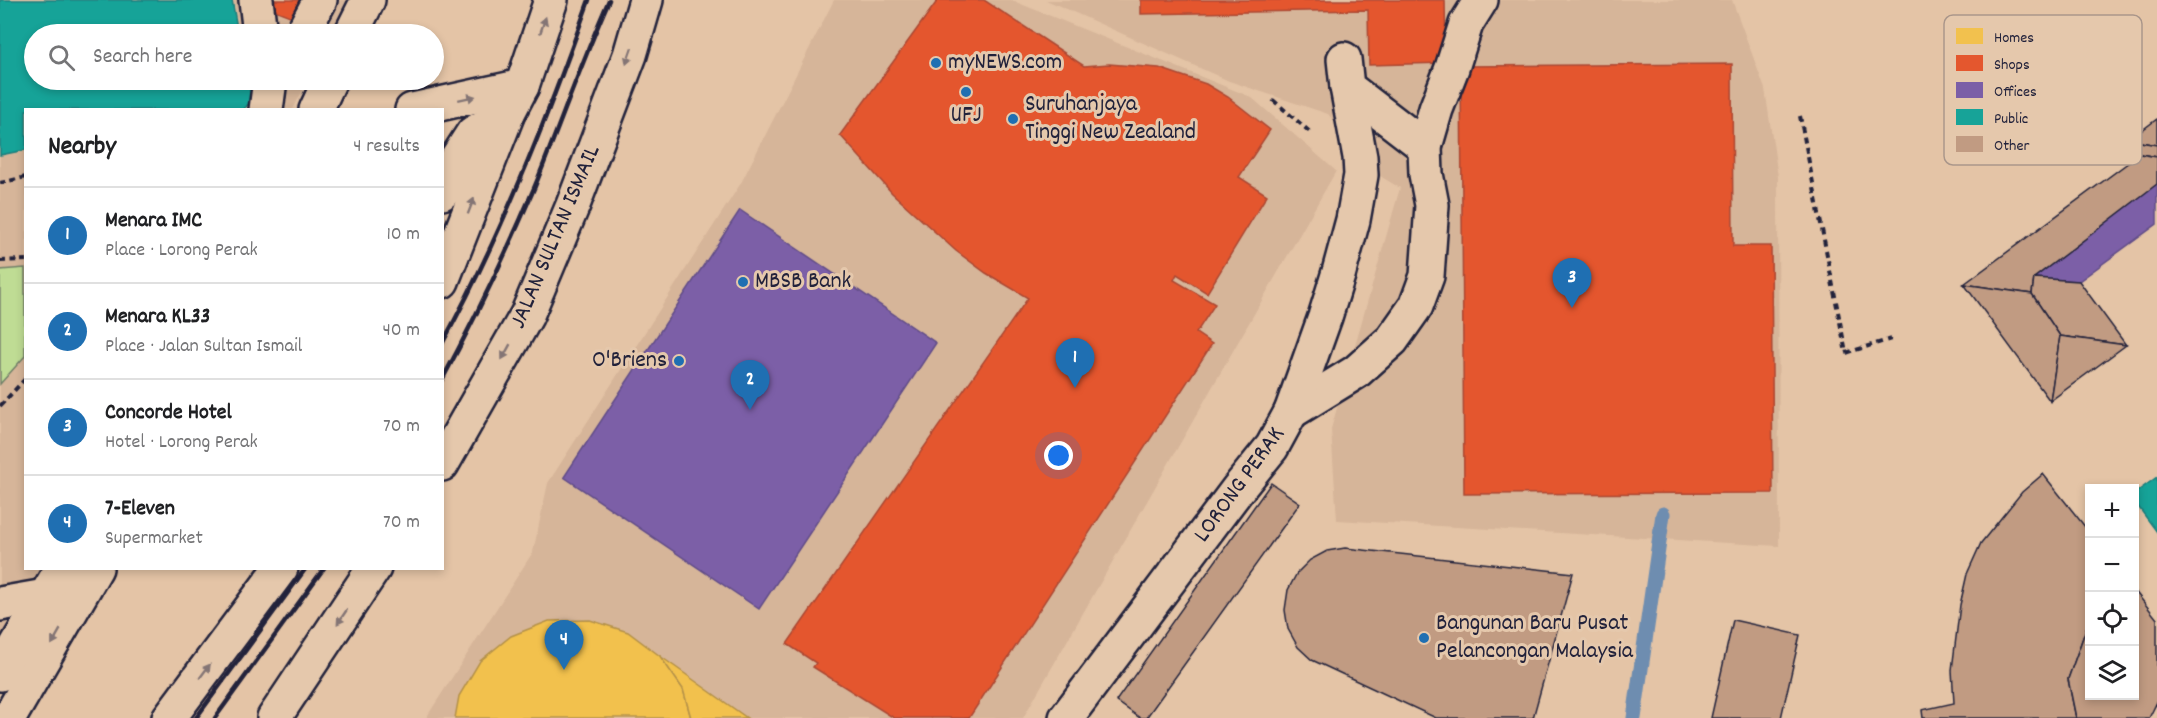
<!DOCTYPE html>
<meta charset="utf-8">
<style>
body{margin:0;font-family:Dekko,sans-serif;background:#f2f2f2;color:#202124}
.controls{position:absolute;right:18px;bottom:18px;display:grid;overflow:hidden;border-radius:0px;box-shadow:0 3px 9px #0003}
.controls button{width:54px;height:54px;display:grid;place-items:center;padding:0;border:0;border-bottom:2px solid #e0e0e0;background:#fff;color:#202124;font:30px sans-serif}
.you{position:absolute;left:1059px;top:456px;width:21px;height:21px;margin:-15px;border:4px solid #fff;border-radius:50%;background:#1a73e8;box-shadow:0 0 0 9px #1a73e833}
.badge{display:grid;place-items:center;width:39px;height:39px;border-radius:50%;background:#1f6fb2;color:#fff;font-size:20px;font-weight:700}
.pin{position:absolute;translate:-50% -50px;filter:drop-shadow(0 2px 3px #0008)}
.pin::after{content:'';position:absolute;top:32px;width:21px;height:18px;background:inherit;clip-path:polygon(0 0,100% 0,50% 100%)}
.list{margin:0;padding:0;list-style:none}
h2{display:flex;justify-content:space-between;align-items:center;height:78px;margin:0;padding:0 24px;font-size:26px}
h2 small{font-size:20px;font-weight:400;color:#757577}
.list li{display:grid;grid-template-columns:39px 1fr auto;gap:18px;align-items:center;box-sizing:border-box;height:96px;padding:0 24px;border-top:2px solid #e0e0e0}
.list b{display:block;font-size:22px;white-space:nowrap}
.list p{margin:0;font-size:20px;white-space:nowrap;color:#757577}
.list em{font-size:20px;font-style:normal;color:#757577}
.icon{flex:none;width:33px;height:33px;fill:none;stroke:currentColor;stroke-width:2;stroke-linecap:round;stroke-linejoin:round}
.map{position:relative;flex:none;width:2157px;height:718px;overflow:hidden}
.search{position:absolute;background:#fff;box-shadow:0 3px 9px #0003;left:24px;top:24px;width:420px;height:66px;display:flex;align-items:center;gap:15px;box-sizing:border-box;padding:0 21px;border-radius:33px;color:#757577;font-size:22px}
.panel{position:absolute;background:#fff;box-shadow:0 3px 9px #0003;left:24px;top:108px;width:420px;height:462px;border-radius:0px}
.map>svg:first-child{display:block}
.built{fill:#d6b599}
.green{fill:#bfdc94;stroke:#707f68;stroke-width:1.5}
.homes{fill:#f2c14e;stroke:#b49148;stroke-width:1.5}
.shops{fill:#e4572e;stroke:#aa4732;stroke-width:1.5}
.offices{fill:#7b5ea7;stroke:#604c87;stroke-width:1.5}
.public{fill:#17a398;stroke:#1a7c7c;stroke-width:1.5}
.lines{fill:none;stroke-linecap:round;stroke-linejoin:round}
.stream{stroke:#6e8db0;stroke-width:15}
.building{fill:#c19b82;stroke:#22223b;stroke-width:1.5}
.minor-casing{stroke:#22223b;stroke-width:38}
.major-casing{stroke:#22223b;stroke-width:38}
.path{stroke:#22223b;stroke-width:4;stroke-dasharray:6 4.5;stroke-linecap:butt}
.minor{stroke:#e5c8ac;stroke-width:33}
.major{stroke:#e5c8ac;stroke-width:33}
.rail{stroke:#22223b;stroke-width:4.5}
.oneway{fill:#847574}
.poi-dot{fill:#1f6fb2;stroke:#e5c8ac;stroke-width:2}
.labels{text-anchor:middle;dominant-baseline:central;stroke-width:6;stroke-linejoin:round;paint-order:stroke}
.poi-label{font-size:24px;fill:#22223b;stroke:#e5c8ac;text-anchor:start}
.street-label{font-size:24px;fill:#22223b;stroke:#e5c8ac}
.key{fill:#e5c8ac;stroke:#aa968a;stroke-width:1.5}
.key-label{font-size:16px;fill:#22223b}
</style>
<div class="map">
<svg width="2157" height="718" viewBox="0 0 2157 718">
<rect width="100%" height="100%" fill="#e4c4a6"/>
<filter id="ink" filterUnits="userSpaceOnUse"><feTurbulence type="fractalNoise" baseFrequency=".0167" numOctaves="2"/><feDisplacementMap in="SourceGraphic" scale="12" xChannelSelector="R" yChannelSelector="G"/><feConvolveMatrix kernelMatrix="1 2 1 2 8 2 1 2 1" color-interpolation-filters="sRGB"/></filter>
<g filter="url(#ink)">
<!-- built -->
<g class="built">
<path d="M0,0H349L331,34H34V80H308L293,109L26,110V568L55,569L0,655Z"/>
<path d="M834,0H1011L1251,97L1336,171L1023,718H426L533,552L548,483L741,183Z"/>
<path d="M1046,0H1732L1765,89L1778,177L1779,546L1337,520L1331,429L1400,188L1380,176L1328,114L1229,81Z"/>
</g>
<!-- green -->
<path class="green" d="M25,268V356L0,384V270Z"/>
<!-- homes -->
<g class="homes">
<path d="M590,620L628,632L660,656L683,689L691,718H455L459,696L480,661L511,636L549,621Z"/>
<path d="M660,656L747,718H691L683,689Z"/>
</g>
<!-- shops -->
<g class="shops">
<path d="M273,0H314L295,18L277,11L272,3Z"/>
<path d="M938,0H984L1084,66L1109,64L1159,68L1206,84L1228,97L1270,130L1239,177L1267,195L1207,293L1177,274L1174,280L1215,304L1196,333L1212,344L969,718H894L813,667L816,663L787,644L1028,298L986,273L956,251L892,193L840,135Z"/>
<path d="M1141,0H1445L1446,63L1369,65L1368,10L1141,14Z"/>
<path d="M1732,64L1733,246H1771L1773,493L1464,494L1461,66Z"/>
</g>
<!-- offices -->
<g class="offices">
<path d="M2157,184V224L2079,281L2034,278Z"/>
<path d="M740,210L936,343L759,609L564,477Z"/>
</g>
<!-- public -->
<g class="public">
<path d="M0,0H232L238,34H34V80H255L252,100L243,110H26V150L0,155Z"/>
<path d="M2157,477V532L2134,501V494Z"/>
</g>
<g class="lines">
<!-- stream -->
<path class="stream" d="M1634,718L1663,514"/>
</g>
<!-- building -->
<g class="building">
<path d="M2157,119V145L2129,140Z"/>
<path d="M2129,140L2157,145V157L2140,154Z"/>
<path d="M2140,154L2157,157V184L2034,278L2032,294L1964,284Z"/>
<path d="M2034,278L2079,281L2126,345L2060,336L2032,294Z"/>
<path d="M1964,284L2032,294L2060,336L2050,401Z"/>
<path d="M2060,336L2126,345L2050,401Z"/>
<path d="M2043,474L2090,533V618L2068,679L2076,718H1923L1922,710L1954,703L1952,670L1960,605L1967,574L1981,543L2022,492Z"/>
<path d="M1271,483L1300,503L1146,718H1140L1116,701Z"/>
<path d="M1345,548L1573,573L1533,718H1436L1312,660L1298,647L1288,629L1285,610L1288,590L1297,573L1310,560L1327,551Z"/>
<path d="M2134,590L2157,619V706L2156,704L2149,718H2076L2068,679L2090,618V696H2134Z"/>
<path d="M1733,620L1800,635L1781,718H1711Z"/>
</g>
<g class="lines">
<!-- minor casing -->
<g class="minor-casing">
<g id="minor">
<path d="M256,0L260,34"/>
<path d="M302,34L320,0"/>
<path d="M351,34L368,0"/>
<path d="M1344,59L1347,87L1425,147"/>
<path d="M266,110L270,80"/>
<path d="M316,110L330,80"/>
<path d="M412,110L522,86"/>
<path d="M442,193L455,161L473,133L508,113"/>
<path d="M1291,412L1356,372L1392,340L1416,306L1427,276L1432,205L1426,174L1425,147L1436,109L1452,68L1466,24L1481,0"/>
<path d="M0,604L57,594"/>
<path d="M0,674L62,568"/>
<path d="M9,718L96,568"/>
<path d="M1066,718L1238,489L1272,447L1291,412L1325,317L1339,272L1353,220L1361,175L1360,157L1347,87"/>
</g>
</g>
<!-- major casing -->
<g class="major-casing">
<g id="major">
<path d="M442,281L508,113L522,86L551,0"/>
<path d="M442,464L527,315L573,205L630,55L646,0"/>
<path d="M169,718L281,568"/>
<path d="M274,718L374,568"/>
</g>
</g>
<!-- path -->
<g class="path">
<path d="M1273,100L1310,132"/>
<path d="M1800,116L1846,353L1891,339"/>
<path d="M0,183L26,177"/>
<path d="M0,261L26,260"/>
<path d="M0,406L26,378"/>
</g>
<!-- minor -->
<use href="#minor" class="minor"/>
<!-- major -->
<use href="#major" class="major"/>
<!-- rail -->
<g class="rail">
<path d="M442,344C502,234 547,118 589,0"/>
<path d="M442,380C476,317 507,252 535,186C560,124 582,61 609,0"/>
<path d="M196,718L306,568"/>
<path d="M215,718L324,568"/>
</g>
</g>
<!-- one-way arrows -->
<defs><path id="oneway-solid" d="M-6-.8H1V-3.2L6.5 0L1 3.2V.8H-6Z" transform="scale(1.5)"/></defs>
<g class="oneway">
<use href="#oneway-solid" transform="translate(543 25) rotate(-71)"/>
<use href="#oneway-solid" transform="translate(629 56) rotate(109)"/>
<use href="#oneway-solid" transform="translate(467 98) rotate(-12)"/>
<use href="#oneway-solid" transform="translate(471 206) rotate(-69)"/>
<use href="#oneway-solid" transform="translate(506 352) rotate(119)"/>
<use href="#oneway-solid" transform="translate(342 617) rotate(124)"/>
<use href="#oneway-solid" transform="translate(56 637) rotate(120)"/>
<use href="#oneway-solid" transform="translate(205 671) rotate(-53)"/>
</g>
</g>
<!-- markers -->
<g class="poi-dot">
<circle cx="936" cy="63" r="6"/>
<circle cx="966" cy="92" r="6"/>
<circle cx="1013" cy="119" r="6"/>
<circle cx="743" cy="282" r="6"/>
<circle cx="679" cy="361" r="6"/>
<circle cx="1424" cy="638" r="6"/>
</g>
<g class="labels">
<!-- poi labels -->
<g class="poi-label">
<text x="948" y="63">myNEWS.com</text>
<text x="1025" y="105">Suruhanjaya<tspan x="1025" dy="28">Tinggi New Zealand</tspan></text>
<text x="966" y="116" text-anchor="middle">UFJ</text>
<text x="755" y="282">MBSB Bank</text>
<text x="667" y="361" text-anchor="end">O'Briens</text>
<text x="1436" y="624">Bangunan Baru Pusat<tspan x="1436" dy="28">Pelancongan Malaysia</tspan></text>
</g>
<!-- street labels -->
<g class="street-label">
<text transform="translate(556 237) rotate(-67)">JALAN SULTAN ISMAIL</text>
<text transform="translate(1240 485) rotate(-54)">LORONG PERAK</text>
</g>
</g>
<!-- legend -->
<rect x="1944" y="15" width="198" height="150" rx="9" class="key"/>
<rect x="1956" y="28" width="27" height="16" fill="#f2c14e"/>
<rect x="1956" y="55" width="27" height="16" fill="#e4572e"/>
<rect x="1956" y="82" width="27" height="16" fill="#7b5ea7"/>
<rect x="1956" y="109" width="27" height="16" fill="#17a398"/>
<rect x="1956" y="136" width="27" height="16" fill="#c19b82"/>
<g class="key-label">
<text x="1994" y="42">Homes</text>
<text x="1994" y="69">Shops</text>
<text x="1994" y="96">Offices</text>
<text x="1994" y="123">Public</text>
<text x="1994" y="150">Other</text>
</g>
</svg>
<div class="controls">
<button>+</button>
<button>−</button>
<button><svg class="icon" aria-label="locate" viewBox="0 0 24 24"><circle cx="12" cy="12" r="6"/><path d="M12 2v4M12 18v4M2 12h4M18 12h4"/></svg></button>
<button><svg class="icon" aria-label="layers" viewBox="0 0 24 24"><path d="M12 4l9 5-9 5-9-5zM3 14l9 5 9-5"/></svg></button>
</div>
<div class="you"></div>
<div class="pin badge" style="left:1075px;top:388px">1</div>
<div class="pin badge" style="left:750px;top:410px">2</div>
<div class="pin badge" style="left:1572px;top:308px">3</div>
<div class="pin badge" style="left:564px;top:670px">4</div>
<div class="search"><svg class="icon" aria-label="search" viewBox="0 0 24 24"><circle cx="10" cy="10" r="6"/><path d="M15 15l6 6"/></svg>Search here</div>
<section class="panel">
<h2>Nearby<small>4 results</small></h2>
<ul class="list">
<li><span class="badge">1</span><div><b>Menara IMC</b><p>Place · Lorong Perak</p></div><em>10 m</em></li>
<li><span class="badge">2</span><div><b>Menara KL33</b><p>Place · Jalan Sultan Ismail</p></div><em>40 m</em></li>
<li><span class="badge">3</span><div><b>Concorde Hotel</b><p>Hotel · Lorong Perak</p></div><em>70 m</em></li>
<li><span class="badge">4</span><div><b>7-Eleven</b><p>Supermarket</p></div><em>70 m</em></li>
</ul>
</section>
</div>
